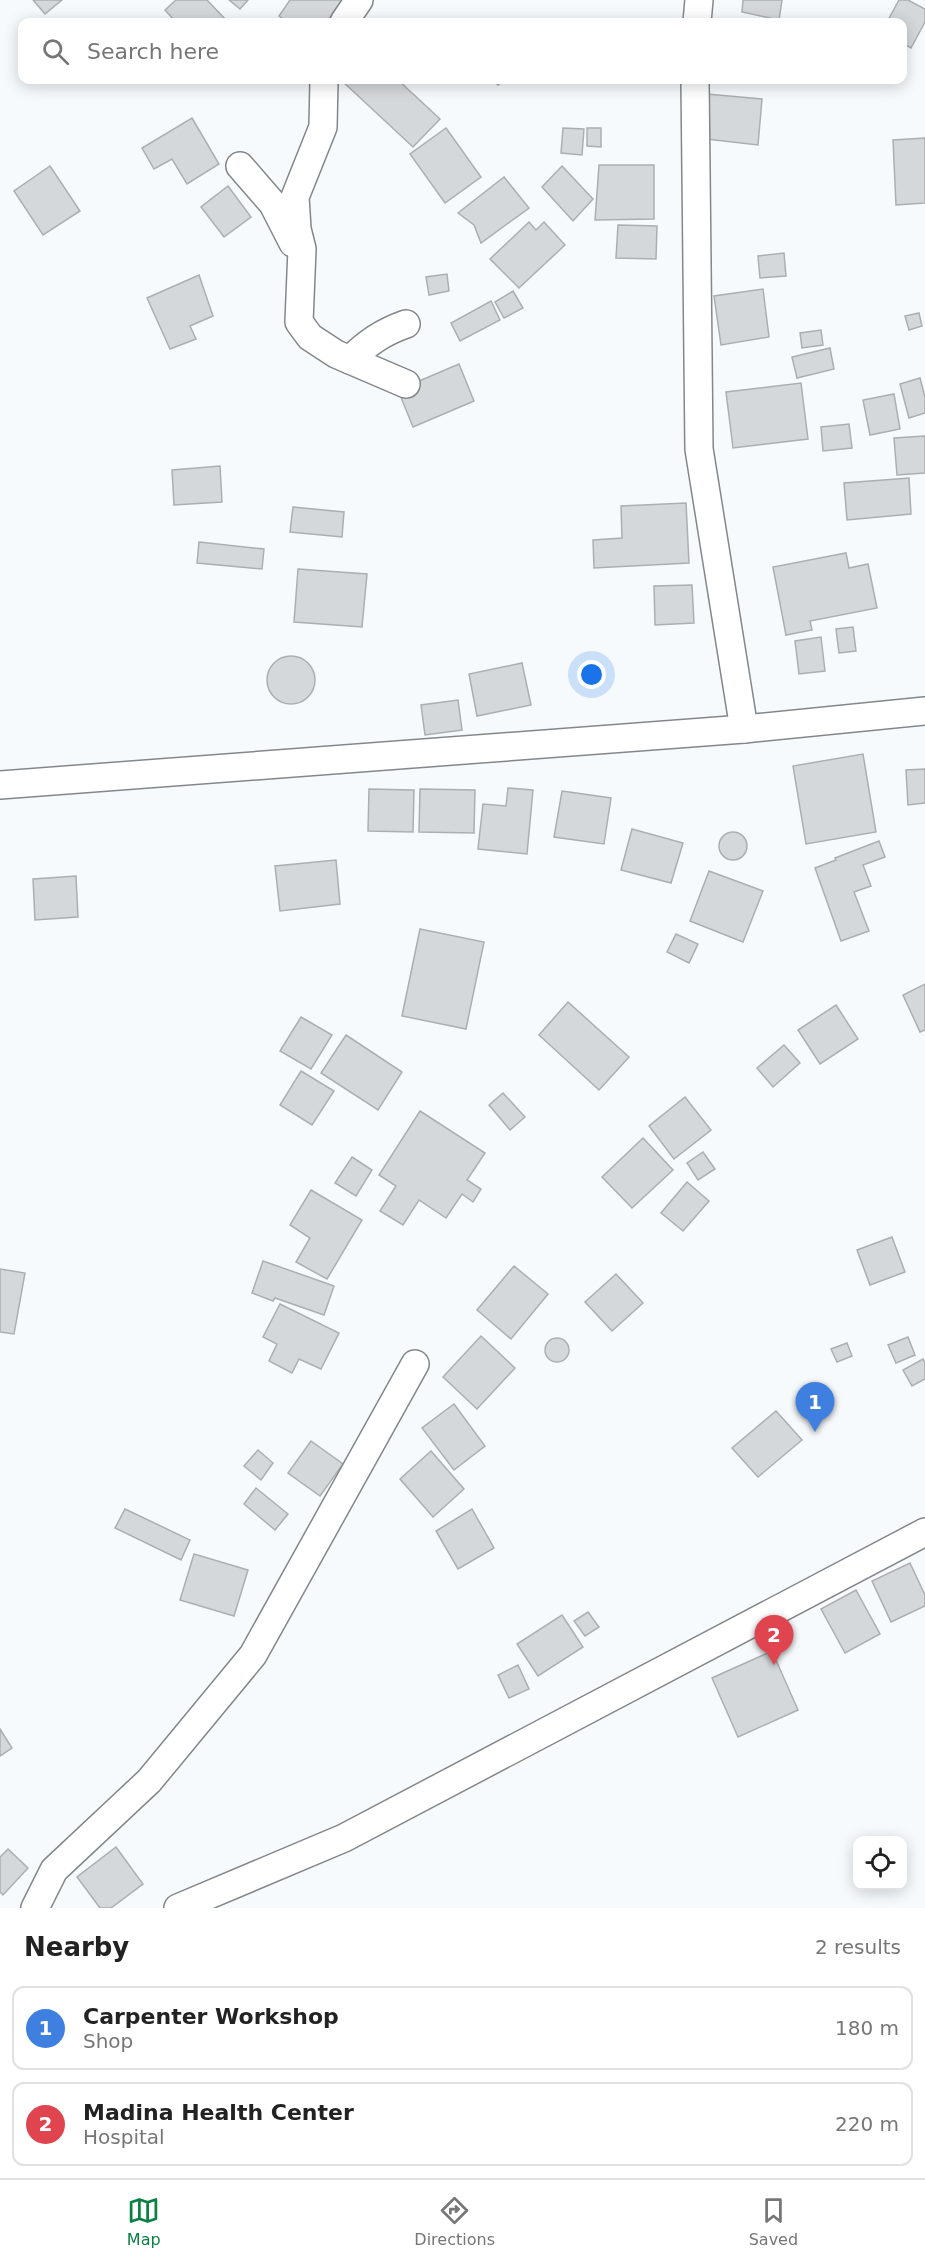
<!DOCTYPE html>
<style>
body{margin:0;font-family:"DejaVu Sans",sans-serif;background:#f6f6f6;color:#222}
.controls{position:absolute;right:18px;bottom:18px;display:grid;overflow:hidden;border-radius:12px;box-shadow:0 3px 15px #0003}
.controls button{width:54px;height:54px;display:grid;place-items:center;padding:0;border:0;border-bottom:2px solid #e0e0e0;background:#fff;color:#222;font:30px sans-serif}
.you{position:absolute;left:592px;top:675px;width:21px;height:21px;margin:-15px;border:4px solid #fff;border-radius:50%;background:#1a73e8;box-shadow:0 0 0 9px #1a73e833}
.badge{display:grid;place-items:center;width:39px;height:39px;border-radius:50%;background:#0b8043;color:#fff;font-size:20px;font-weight:700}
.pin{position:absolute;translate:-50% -50px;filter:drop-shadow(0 2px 3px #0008)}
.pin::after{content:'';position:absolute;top:32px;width:21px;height:18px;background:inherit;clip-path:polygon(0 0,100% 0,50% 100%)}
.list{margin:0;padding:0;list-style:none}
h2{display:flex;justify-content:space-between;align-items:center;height:78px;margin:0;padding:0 24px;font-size:26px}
h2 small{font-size:20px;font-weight:400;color:#767676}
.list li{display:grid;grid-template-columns:39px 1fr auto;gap:18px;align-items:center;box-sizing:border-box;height:84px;margin:0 12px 12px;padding:0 12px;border:2px solid #e0e0e0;border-radius:12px}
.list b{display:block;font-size:22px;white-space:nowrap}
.list p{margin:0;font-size:20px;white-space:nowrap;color:#767676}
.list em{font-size:20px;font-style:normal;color:#767676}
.icon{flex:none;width:33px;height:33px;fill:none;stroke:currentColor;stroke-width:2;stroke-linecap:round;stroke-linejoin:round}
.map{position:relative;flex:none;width:925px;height:1908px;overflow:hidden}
.search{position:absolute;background:#fff;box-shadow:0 3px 15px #0003;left:18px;right:18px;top:18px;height:66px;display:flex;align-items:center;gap:15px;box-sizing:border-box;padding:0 21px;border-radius:12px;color:#767676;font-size:22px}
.sheet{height:270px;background:#fff}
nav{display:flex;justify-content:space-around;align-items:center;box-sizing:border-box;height:84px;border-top:2px solid #e0e0e0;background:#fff;font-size:16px;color:#767676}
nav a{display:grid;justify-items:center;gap:3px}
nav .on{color:#0b8043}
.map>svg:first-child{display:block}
.building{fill:#d5d8db;stroke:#acafb1;stroke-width:1.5}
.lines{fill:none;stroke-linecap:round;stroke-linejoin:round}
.minor-casing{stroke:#84878a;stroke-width:30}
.minor{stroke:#fff;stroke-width:27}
</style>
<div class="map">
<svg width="925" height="1908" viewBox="0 0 925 1908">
<rect width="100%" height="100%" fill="#f7fafd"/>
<!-- building -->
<g class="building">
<path d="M33,0H62L45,14Z"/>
<path d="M176,0H207L227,21L176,22L165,10Z"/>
<path d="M229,0H248L240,9Z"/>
<path d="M290,0H342L327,22H288L279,16Z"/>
<path d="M743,0H782L779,20L742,12Z"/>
<path d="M899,0H908L925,9V22L911,48L902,43V22H887Z"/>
<path d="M341,80H398L440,119L413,147Z"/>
<path d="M493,80H505L498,85Z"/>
<path d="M721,80H760V82Z"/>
<path d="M707,94L762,99L758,145L698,138Z"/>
<path d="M192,118L219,164L187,184L172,159L154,169L142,148Z"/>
<path d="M446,128L481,177L445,203L410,154Z"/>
<path d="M563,128L584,129L582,155L561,153Z"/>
<path d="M587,128H601V147L587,146Z"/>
<path d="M925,138V203L896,205L893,140Z"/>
<path d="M599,165H654V219L595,220Z"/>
<path d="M50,166L80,211L43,235L14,191Z"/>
<path d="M562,166L593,199L573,221L542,187Z"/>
<path d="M504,177L529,208L481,243L474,225L458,213Z"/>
<path d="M228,186L251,217L224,237L201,207Z"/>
<path d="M529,222L536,230L544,222L565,245L519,288L490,259Z"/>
<path d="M618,225L657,226L656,259L616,258Z"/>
<path d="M784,253L786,276L760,278L758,256Z"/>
<path d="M447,274L449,291L429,295L426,277Z"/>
<path d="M199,275L213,316L190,326L196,339L170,349L147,298Z"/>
<path d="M763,289L769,337L721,345L714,296Z"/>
<path d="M513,291L523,308L504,318L495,302Z"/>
<path d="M491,301L500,320L460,341L451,323Z"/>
<path d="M919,313L922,326L909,330L905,316Z"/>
<path d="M821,330L823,345L802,348L800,333Z"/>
<path d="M830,348L834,369L797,378L792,357Z"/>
<path d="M459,364L474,401L413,427L398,390Z"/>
<path d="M920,378L925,397V413L909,418L900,384Z"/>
<path d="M801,383L808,439L733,448L726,392Z"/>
<path d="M894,394L900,429L870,435L863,400Z"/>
<path d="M849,424L852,448L823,451L821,427Z"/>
<path d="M925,436V473L897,475L894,438Z"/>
<path d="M220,466L222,502L174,505L172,470Z"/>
<path d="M909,478L911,514L847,520L844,483Z"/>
<path d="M686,503L689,563L594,568L593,540L622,538L621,506Z"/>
<path d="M293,507L344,512L342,537L290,532Z"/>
<path d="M199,542L264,549L262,569L197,563Z"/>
<path d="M846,553L849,568L868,564L877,608L810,621L812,630L786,635L773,567Z"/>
<path d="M298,569L367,574L362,627L294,622Z"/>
<path d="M692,585L694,623L655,625L654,586Z"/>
<path d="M853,627L856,651L839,653L836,629Z"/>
<path d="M821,637L825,671L799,674L795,641Z"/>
<circle cx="291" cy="680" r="24"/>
<path d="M522,663L531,705L477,716L469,674Z"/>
<path d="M458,700L462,730L425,735L421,705Z"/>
<path d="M863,754L876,832L806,844L793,766Z"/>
<path d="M925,769V803L908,805L906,770Z"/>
<path d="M508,788L533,790L527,854L478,849L483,804L506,806Z"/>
<path d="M369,789L414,790L413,832L368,831Z"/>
<path d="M420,789L475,790L474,833L419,832Z"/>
<path d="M562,791L611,798L604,844L554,837Z"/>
<path d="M632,829L683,843L671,883L621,870Z"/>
<circle cx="733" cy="846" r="14"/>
<path d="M879,841L885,857L863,865L871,886L854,892L869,931L841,941L815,868L836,860L835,858Z"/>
<path d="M336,860L340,904L280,911L275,866Z"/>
<path d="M709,871L763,891L743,942L690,921Z"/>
<path d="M76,876L78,917L35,920L33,879Z"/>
<path d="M420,929L484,942L466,1029L402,1016Z"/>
<path d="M676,934L698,944L689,963L667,952Z"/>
<path d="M925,984V1030L920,1032L903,995Z"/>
<path d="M568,1002L629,1057L599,1090L539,1035Z"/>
<path d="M836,1005L858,1039L820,1064L798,1030Z"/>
<path d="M301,1017L332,1035L311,1069L280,1051Z"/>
<path d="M346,1035L402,1072L378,1110L321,1073Z"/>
<path d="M784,1045L800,1063L773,1087L757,1068Z"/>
<path d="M301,1071L334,1091L312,1125L280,1105Z"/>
<path d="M503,1093L525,1117L510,1130L489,1105Z"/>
<path d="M685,1097L711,1130L674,1159L649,1126Z"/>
<path d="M420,1111L485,1153L467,1180L481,1189L473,1202L462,1194L446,1218L419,1200L403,1225L380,1211L396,1186L379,1175Z"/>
<path d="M643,1138L673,1170L632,1208L602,1177Z"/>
<path d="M703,1152L715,1169L698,1180L687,1163Z"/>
<path d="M352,1157L372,1170L356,1196L335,1183Z"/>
<path d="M687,1182L709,1201L683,1231L661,1213Z"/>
<path d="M311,1190L362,1220L327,1279L296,1262L310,1238L290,1225Z"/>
<path d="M892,1237L905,1272L870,1285L857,1250Z"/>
<path d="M263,1261L334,1286L324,1315L275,1298L273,1301L252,1293Z"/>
<path d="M514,1266L548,1294L511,1339L477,1310Z"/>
<path d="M0,1269L25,1273L14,1334L0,1332Z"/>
<path d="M616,1274L643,1303L612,1331L585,1302Z"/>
<path d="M280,1304L339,1333L321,1369L299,1359L292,1373L269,1361L277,1344L263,1337Z"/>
<path d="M481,1336L515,1368L477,1409L443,1377Z"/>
<path d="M908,1337L915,1355L896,1363L888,1345Z"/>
<circle cx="557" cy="1350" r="12"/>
<path d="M847,1343L852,1356L837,1362L831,1349Z"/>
<path d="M923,1359L925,1363V1379L912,1386L903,1370Z"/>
<path d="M454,1404L485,1446L454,1470L422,1428Z"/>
<path d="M776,1411L802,1440L758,1477L732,1448Z"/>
<path d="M311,1441L343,1464L320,1496L288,1473Z"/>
<path d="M258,1450L273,1463L261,1480L244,1466Z"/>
<path d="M431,1451L464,1489L433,1517L400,1479Z"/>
<path d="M256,1488L288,1514L275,1530L244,1504Z"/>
<path d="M125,1509L190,1540L181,1560L115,1528Z"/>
<path d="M472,1509L494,1548L458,1569L436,1531Z"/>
<path d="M194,1554L248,1570L234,1616L180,1600Z"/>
<path d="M910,1563L925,1595V1606L891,1622L872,1581Z"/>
<path d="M856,1590L880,1634L845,1653L821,1609Z"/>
<path d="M588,1612L599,1627L585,1636L574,1621Z"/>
<path d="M562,1615L583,1647L538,1676L517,1644Z"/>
<path d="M772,1651L798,1710L738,1737L712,1678Z"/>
<path d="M518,1665L529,1689L509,1698L498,1675Z"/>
<path d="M0,1729L12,1748L0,1756Z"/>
<path d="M116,1847L143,1884L111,1908H100L77,1877Z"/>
<path d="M8,1849L28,1868L3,1895L0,1892V1857Z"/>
</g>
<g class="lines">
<!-- minor casing -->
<g class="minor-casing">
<g id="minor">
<path d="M344,22L359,0"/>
<path d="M697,22L699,0"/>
<path d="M324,80L323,127L295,197L297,229L302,249L299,322L310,337L336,354L406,384"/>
<path d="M695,80L699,449L744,729"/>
<path d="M240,166L273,204L293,243"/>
<path d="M350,360C367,343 383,332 406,324"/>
<path d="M0,785L744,729L925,711"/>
<path d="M35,1908L54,1870L149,1781L253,1655L415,1364"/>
<path d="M178,1908L344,1838L925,1532"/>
</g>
</g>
<!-- minor -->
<use href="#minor" class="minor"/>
</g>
</svg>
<div class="controls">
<button><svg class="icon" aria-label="locate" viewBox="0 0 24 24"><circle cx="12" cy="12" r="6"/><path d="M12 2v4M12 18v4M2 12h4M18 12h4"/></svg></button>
</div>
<div class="you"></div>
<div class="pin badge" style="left:815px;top:1432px;background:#3f7fe0">1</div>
<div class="pin badge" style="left:774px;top:1665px;background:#e0444e">2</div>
<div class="search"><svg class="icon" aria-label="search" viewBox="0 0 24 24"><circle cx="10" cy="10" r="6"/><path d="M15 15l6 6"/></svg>Search here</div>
</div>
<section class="sheet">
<h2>Nearby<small>2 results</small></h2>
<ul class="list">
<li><span class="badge" style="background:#3f7fe0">1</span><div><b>Carpenter Workshop</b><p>Shop</p></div><em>180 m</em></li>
<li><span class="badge" style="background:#e0444e">2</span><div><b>Madina Health Center</b><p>Hospital</p></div><em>220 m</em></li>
</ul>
</section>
<nav>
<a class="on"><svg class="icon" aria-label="map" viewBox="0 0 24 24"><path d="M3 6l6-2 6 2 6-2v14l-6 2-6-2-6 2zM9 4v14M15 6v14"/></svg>Map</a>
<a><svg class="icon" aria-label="directions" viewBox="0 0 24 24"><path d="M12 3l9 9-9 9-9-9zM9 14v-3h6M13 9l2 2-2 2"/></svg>Directions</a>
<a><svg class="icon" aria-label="saved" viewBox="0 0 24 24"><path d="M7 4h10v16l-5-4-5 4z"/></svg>Saved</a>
</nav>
